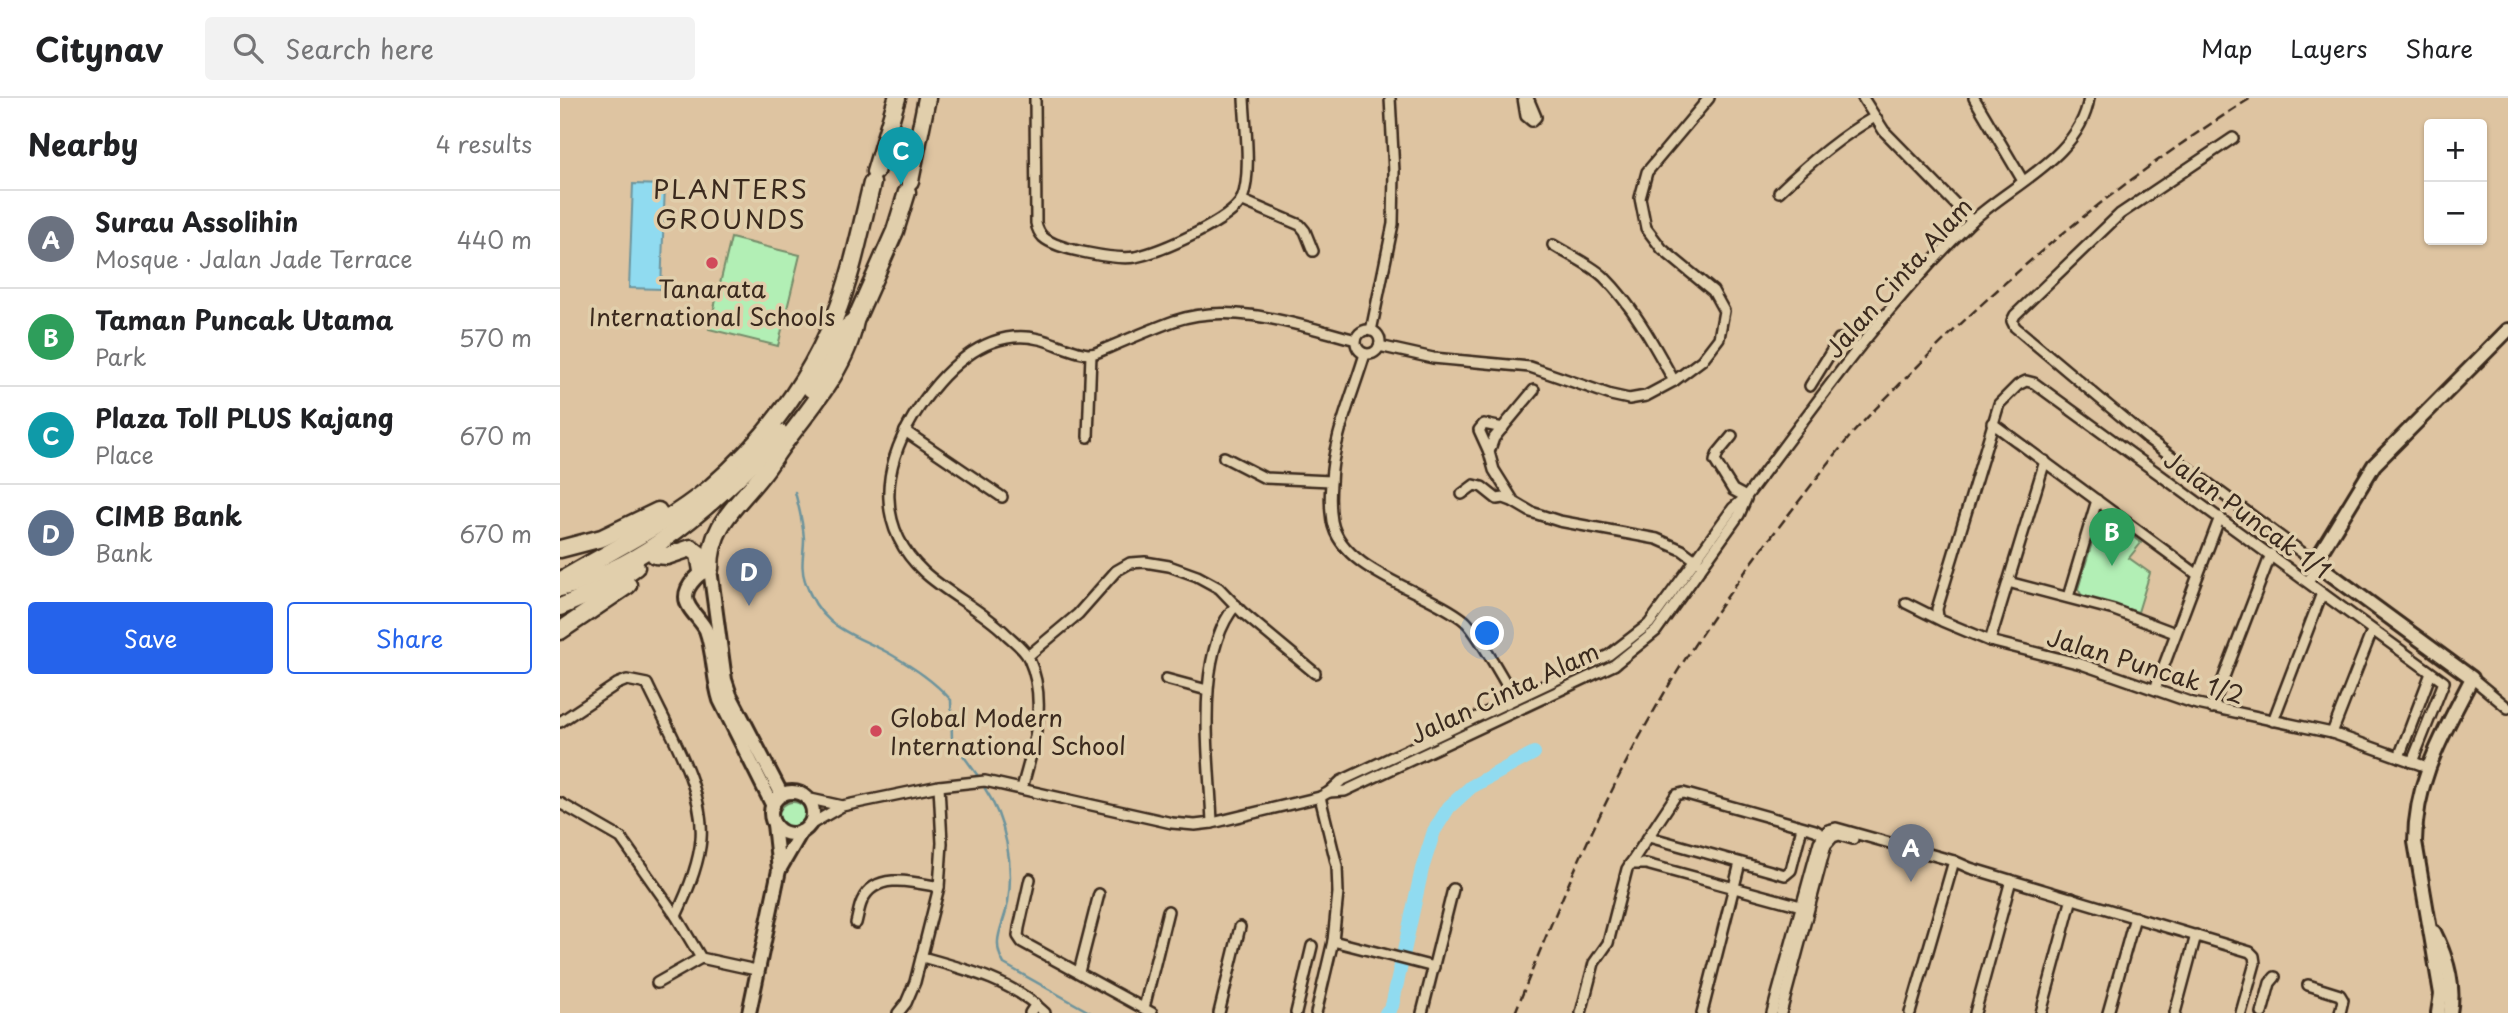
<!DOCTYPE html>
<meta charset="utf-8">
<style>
body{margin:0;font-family:"Playpen Sans",sans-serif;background:#f2f2f2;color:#202124}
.controls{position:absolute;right:21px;top:21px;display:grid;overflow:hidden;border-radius:7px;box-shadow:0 2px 5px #0004}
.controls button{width:63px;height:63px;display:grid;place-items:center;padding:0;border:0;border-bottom:2px solid #e0e0e0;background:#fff;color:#202124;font:35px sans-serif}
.you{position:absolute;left:928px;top:536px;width:24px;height:24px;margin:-18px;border:5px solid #fff;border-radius:50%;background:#1a73e8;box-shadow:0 0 0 10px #1a73e833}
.badge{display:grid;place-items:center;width:46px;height:46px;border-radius:50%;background:#2563eb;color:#fff;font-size:23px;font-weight:700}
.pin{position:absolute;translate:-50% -58px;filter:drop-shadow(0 2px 4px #0008)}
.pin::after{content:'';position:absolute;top:37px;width:24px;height:21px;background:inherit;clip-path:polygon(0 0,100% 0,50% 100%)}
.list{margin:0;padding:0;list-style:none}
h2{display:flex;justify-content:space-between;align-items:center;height:91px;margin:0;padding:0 28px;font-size:30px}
h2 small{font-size:23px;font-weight:400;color:#757577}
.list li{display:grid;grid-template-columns:46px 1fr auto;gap:21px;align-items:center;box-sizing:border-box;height:98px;padding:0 28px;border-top:2px solid #e0e0e0}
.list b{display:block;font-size:26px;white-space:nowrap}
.list p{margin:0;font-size:23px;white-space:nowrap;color:#757577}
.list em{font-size:23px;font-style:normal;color:#757577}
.actions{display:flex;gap:14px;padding:21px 28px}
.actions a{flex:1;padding:16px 0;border:2px solid #2563eb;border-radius:7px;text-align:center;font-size:24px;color:#2563eb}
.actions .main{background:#2563eb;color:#fff}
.icon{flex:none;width:38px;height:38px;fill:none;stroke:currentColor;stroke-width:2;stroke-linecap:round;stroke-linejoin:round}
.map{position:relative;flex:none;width:1948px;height:915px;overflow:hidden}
header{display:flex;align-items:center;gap:42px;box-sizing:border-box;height:98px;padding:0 35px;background:#fff;border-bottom:2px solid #e0e0e0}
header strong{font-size:33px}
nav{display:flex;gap:38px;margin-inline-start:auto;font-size:24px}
.search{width:490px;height:63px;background:#f2f2f2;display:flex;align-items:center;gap:18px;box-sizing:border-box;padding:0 24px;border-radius:7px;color:#757577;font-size:26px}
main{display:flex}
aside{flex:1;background:#fff}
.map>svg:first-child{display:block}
.green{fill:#b2efb5;stroke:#768c6a;stroke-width:2}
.water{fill:#90dbf0;stroke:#6e949c;stroke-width:2}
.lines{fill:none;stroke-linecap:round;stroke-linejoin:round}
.stream{stroke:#6e949c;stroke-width:2.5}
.river{stroke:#90dbf0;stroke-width:14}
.street-casing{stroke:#3b2a1e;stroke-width:14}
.secondary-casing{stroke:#3b2a1e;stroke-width:18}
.highway-casing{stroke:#3b2a1e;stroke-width:21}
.street{stroke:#e1cfac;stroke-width:9}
.secondary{stroke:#e1cfac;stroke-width:12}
.highway{stroke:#e1cfac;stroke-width:16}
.rail{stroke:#3b2a1e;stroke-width:2.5;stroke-dasharray:10 5;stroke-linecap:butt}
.poi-dot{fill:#d1495b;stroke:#e1cfac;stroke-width:2.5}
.labels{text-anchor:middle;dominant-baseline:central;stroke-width:7;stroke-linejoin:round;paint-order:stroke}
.street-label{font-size:24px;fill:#3b2a1e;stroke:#e1cfac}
.poi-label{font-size:24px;fill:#3b2a1e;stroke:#e1cfac}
.neighbourhood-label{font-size:26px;letter-spacing:2px;fill:#3b2a1e;stroke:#e1cfac}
</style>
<header>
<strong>Citynav</strong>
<div class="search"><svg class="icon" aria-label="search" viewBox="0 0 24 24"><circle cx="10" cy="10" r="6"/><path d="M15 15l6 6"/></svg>Search here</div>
<nav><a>Map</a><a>Layers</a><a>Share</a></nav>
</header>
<main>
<aside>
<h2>Nearby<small>4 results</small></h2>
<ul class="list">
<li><span class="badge" style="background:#6b7280">A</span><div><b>Surau Assolihin</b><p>Mosque · Jalan Jade Terrace</p></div><em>440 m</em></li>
<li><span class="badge" style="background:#2e9e5b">B</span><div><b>Taman Puncak Utama</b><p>Park</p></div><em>570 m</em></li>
<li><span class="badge" style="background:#0f9aa8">C</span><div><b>Plaza Toll PLUS Kajang</b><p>Place</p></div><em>670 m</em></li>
<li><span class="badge" style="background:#5c6f8a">D</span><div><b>CIMB Bank</b><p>Bank</p></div><em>670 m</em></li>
</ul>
<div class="actions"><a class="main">Save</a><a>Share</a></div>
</aside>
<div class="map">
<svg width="1948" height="915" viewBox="0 0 1948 915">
<rect width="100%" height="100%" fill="#dec4a1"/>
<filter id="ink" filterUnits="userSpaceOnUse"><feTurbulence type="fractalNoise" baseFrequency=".0143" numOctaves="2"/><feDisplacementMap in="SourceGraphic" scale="14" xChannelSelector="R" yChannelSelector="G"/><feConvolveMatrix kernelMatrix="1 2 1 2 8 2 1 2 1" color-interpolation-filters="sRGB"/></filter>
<g filter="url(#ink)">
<!-- green -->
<g class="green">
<path d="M171,140L240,157L218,248L149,231Z"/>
<path d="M1544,417L1581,445L1569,460L1590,475L1578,514L1522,498L1518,491L1540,418Z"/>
<circle cx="233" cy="718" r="14"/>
</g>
<!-- water -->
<path class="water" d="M73,86L105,87L101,191L69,190Z"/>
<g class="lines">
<!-- stream -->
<g class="stream">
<path d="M235,394C239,410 243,424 244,441C244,456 240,468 245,483C261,532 293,535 332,557C354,570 374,583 391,602L392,642L418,678"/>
<path d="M424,689C446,722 454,766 448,804C444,828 430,842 444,866L531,915"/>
</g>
<!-- river -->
<path class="river" d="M826,915L832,908L862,771L874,733L889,709L911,689L974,655"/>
<!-- street casing -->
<g class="street-casing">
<g id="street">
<path d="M475,0L476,125C477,130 479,135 483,139C497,152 557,162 575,159C600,154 671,123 682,101C692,77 685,26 684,0"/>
<path d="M963,0L966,18L972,23L976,19L968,0"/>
<path d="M1303,0L1324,33L1412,123"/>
<path d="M1414,0L1463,83"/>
<path d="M1673,40L1560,116L1455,217L1452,223L1455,229L1588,341L1744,456L1759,462"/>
<path d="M1219,94C1249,65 1278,40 1313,20"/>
<path d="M681,102L740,127L745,133L753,153"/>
<path d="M993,147C1009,157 1030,166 1044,179C1074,209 1094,247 1114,283"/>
<circle cx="808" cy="244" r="12"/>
<path d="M811,233L833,126L834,74L830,0"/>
<path d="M819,248L873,260L970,269L1051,297L1069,301L1086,298L1114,283L1142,262L1159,240L1164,213L1153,193L1102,151L1086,130L1080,100L1087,74L1149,0"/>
<path d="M805,256C793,296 772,343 771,385C770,397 770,411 772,423C781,474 869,493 905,523C917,534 945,584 954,600"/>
<path d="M1250,288L1279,241H1283L1297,251"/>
<path d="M974,292L934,340L929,354L934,372L954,404L971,414L999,423L1097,441L1122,452L1138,464"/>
<path d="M1432,325L1638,477"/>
<path d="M345,333L442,399"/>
<path d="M1172,338L1158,355L1155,363L1173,392L1186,399"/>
<path d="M528,339L531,256"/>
<path d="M929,354L919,332L924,326L943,330"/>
<path d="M664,359L705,380L771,383"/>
<path d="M902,396L914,387L922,389L937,401L944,400L952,403"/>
<path d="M1748,483L1760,467"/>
<path d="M1448,484L1554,512L1615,535"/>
<path d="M1508,499L1537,402"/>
<path d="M1346,505L1382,523L1430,543L1521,566L1633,605L1772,635L1867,669"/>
<path d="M1378,519L1377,511L1439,306L1458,287L1466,283L1474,285L1884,584L1852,664"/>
<path d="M1430,543L1485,363"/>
<path d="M468,558L518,516L556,473L570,465L585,464L609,468L637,478L659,490L683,515L755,575"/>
<path d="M1912,580L1948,610"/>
<path d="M606,581L647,592"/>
<path d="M1595,591L1660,419"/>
<path d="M1652,610L1711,456"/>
<path d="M1713,623L1762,495"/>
<path d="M0,624L57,586L67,582L87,586C108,631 145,691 141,741C139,767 127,795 116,818"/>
<path d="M1772,635L1812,533"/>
<path d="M1839,659L1871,575"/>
<path d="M462,690C474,648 488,603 469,561C465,551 452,542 444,534C420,511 388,496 364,474C316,429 322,371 353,319C379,277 424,228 479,241C494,244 516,256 530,256C536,256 544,251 550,249C571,240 592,231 614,223C672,203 739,227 796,242"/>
<path d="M769,694L785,693L1054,567L1096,533L1179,417L1186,401"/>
<path d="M760,699L777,768L778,795L773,843L874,869"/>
<path d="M246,700L282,708"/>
<path d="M0,705L61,740L116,818L141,860L196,872"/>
<path d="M652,725C650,663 633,557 676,507"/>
<path d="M248,728L282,708L379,688L425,683L612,725L635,727L652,725L760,699L769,694L781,683L1049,557L1089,526L1173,410L1186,399C1257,304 1326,206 1411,124C1450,87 1520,59 1529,0"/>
<path d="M1089,739L1225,777L1231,772L1242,729"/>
<path d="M1070,766H1086L1241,808L1245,807"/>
<path d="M470,781L459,830L458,838L462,844L592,915"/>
<path d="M296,825C298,818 299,809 302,803C315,773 354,784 379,789"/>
<path d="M362,859C405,871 453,883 485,915"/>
<path d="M519,874L539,796"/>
<path d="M97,885L141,860"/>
<path d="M1748,887L1780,897L1783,902L1780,915"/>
<path d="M584,910L608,813"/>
<path d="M338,915L346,905L355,884L379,789L382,745L379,688"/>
<path d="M470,915L476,906"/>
<path d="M659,915L680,829"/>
<path d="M736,915L752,848"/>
<path d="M756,915L773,843"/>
<path d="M862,915L893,791"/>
<path d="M1021,915L1034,865L1048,845L1067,771L1116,697L1123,695L1255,732L1263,737"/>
<path d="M1142,915L1180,765"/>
<path d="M1212,915L1259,744L1268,732L1276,730L1394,763L1410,770L1690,854L1694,858L1695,865L1681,915"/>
<path d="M1221,915L1266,747L1273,739L1279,737L1293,741"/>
<path d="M1350,915L1394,763"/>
<path d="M1415,915L1451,782"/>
<path d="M1481,915L1512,800"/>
<path d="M1548,915L1575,819"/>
<path d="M1615,915L1636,837"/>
<path d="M1702,915L1710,885L1715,879"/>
</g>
</g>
<!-- secondary casing -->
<g class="secondary-casing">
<g id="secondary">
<circle cx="232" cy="715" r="21"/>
<path d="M213,708L160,602C153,580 154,554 146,532C141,521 126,511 126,499C126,487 140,474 150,471L165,582L170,597L222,697"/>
<path d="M214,726L219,772"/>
<path d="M1874,834C1886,858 1895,888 1890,915"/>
<path d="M189,915L219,772L241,734"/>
<path d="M1878,915L1881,896L1855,744C1855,681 1884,635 1912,580L1765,472L1759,462L1761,454L1814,367L1948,232"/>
</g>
</g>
<!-- highway casing -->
<g class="highway-casing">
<g id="highway">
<path d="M315,74L337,0"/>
<path d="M350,83L367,0"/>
<path d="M251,291L282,233L295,223"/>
<path d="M0,451L42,440L98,413"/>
<path d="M95,457L107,458L131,450L139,456L142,473"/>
<path d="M150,471C150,425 178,408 203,375C211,365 217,354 225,344C252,308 287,268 295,223L335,133L347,94"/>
<path d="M0,483C50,453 105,427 150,390C204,343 248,286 275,219C292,177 301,129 312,85"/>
<path d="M0,490C73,473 135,422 187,370C198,358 210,347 220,335"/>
<path d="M0,509L49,488L76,469"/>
<path d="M0,533L68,487"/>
</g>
</g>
<!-- street -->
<use href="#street" class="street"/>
<!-- secondary -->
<use href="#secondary" class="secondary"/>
<!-- highway -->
<use href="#highway" class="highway"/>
<!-- rail -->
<path class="rail" d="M955,915C995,814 1037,715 1090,620C1129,550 1176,484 1225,421C1247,393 1269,364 1292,336C1319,306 1348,278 1376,250C1472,155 1576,72 1691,0"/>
</g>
</g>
<!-- markers -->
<g class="poi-dot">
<circle cx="152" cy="165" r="7"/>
<circle cx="316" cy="633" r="7"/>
</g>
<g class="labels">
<!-- street labels -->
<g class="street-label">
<text transform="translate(1338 179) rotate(-48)">Jalan Cinta Alam</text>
<text transform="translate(1688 416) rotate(36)">Jalan Puncak 1/1</text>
<text transform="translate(1586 567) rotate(17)">Jalan Puncak 1/2</text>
<text transform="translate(944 594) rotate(-25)">Jalan Cinta Alam</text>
</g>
<!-- poi labels -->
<g class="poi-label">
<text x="152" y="190">Tanarata<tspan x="152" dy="28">International Schools</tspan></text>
<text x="330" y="619" text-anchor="start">Global Modern<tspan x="330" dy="28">International School</tspan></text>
</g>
<!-- neighbourhood labels -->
<g class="neighbourhood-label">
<text x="171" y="90">PLANTERS<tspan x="171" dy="30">GROUNDS</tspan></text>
</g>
</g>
</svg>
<div class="controls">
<button>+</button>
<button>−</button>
</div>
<div class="you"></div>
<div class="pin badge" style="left:1351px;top:784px;background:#6b7280">A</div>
<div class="pin badge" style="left:1552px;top:468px;background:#2e9e5b">B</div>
<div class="pin badge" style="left:341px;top:87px;background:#0f9aa8">C</div>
<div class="pin badge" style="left:189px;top:508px;background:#5c6f8a">D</div>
</div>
</main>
